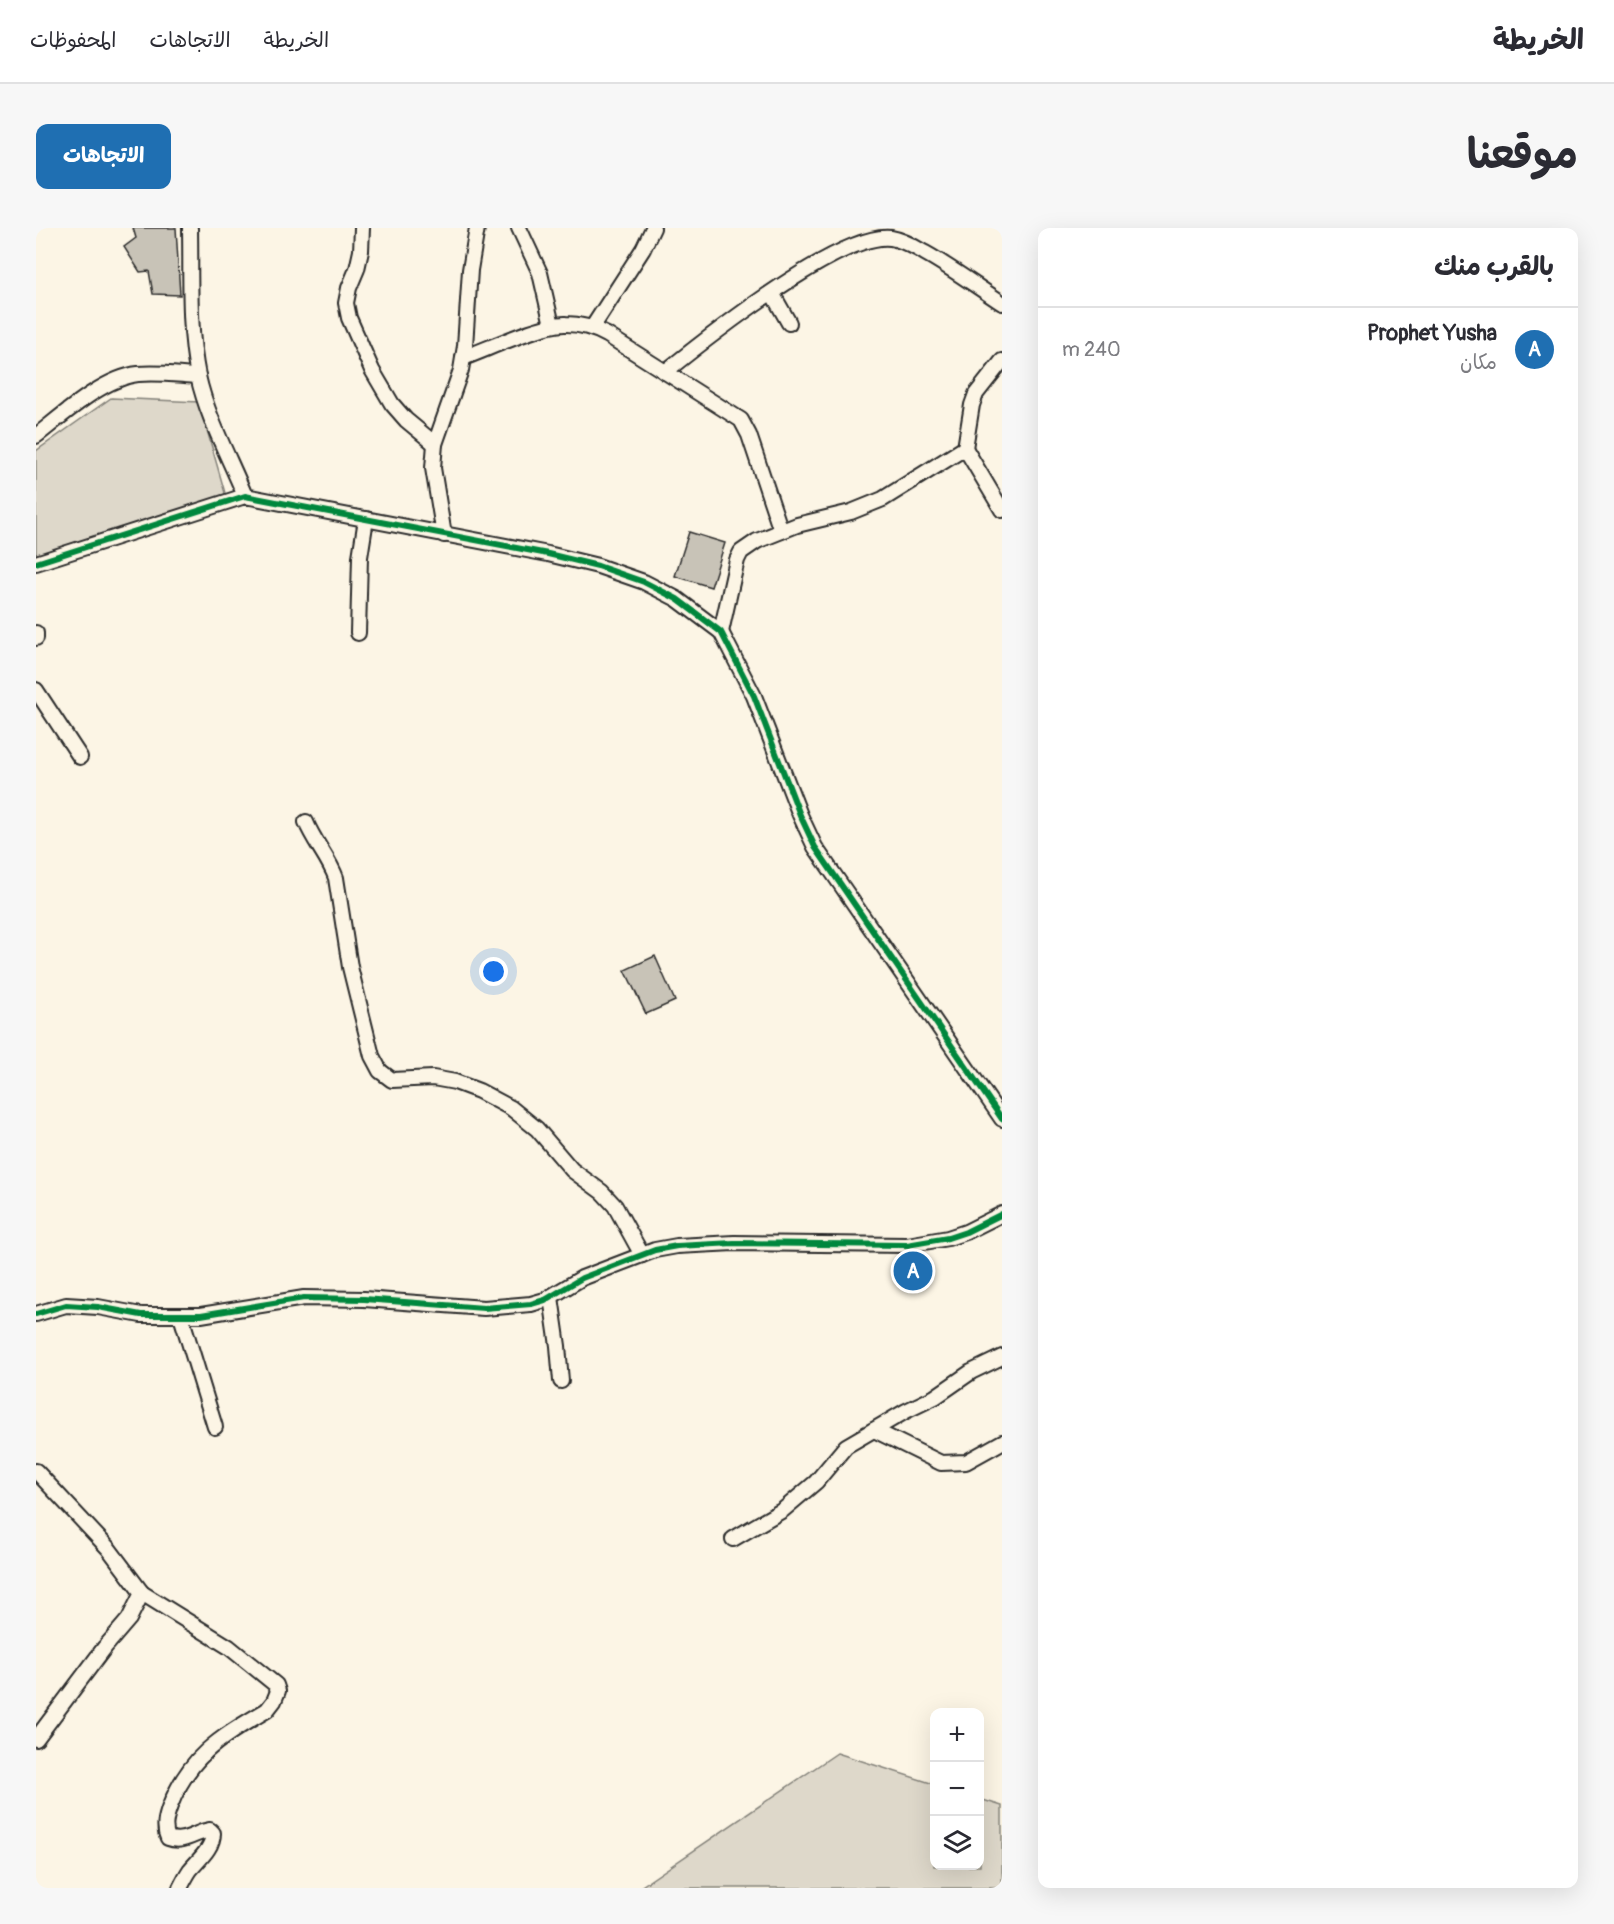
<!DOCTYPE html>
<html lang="ar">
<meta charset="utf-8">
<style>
body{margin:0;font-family:Pangolin,"Playpen Sans Arabic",sans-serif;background:#f7f7f7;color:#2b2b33;direction:rtl}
.controls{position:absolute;right:18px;bottom:18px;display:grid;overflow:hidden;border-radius:12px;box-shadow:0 6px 24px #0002}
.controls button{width:54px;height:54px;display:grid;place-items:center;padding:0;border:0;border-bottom:2px solid #e1e1e2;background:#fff;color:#2b2b33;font:30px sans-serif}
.you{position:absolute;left:458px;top:744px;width:21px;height:21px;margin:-15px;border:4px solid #fff;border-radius:50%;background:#1a73e8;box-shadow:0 0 0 9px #1a73e833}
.badge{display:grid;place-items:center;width:39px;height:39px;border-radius:50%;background:#1f6fb2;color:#fff;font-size:20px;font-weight:700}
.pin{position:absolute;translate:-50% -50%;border:3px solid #fff;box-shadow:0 2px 6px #0006}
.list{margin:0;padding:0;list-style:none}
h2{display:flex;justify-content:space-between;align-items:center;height:78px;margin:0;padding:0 24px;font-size:26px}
h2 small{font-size:20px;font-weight:400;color:#7c7c81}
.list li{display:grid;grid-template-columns:39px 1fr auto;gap:18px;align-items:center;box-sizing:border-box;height:84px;padding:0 24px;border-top:2px solid #e1e1e2}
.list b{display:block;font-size:22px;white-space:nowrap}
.list p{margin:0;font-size:20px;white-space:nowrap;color:#7c7c81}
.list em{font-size:20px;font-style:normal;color:#7c7c81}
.icon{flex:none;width:33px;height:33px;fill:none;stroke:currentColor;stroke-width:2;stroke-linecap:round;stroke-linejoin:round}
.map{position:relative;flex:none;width:966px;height:1660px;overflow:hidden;direction:ltr;border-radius:12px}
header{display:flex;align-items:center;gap:36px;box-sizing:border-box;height:84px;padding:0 30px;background:#fff;border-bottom:2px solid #e1e1e2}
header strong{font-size:28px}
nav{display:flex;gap:33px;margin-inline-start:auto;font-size:21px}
.intro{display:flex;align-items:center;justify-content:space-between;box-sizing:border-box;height:144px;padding:0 36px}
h1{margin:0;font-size:42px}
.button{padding:15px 27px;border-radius:12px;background:#1f6fb2;color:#fff;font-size:21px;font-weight:700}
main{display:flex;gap:36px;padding:0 36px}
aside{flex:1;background:#fff;border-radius:12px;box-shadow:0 6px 24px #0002}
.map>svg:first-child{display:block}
.green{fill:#ded8ca;stroke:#84827a;stroke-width:1.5}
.building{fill:#c8c3b7;stroke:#2b2b2b;stroke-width:1.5}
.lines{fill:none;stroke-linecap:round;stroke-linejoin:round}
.minor-casing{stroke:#2b2b2b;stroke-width:18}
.minor{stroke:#fcf5e5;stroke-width:14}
.cycleway-casing{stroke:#fcf5e5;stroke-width:10}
.cycleway{stroke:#00873e;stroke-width:6}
</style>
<header>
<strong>الخريطة</strong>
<nav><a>الخريطة</a><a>الاتجاهات</a><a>المحفوظات</a></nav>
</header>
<div class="intro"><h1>موقعنا</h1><a class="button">الاتجاهات</a></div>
<main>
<aside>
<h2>بالقرب منك<small></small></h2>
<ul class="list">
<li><span class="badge">A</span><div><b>Prophet Yusha</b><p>مكان</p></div><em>240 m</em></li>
</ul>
</aside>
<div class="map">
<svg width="966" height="1660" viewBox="0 0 966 1660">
<rect width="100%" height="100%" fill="#fcf5e5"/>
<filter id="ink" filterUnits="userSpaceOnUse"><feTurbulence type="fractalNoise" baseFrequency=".0167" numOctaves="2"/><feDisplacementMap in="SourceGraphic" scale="12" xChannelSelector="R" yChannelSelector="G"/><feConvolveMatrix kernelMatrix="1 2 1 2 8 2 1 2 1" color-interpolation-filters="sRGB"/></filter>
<g filter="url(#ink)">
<!-- green -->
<g class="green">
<path d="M75,170L163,174L191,272L0,330V223Z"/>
<path d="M801,1525L898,1556V1638H944V1571L966,1578V1660H603Z"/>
</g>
<!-- building -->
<g class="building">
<path d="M97,0H140L144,67L117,66L113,43L104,44L88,19L100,10Z"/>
<path d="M653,304L689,315L675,359L639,348Z"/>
<path d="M619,728L639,773L610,786L589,742Z"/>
</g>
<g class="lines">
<!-- minor casing -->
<g class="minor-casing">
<g id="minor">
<path d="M154,0C155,49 152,99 162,148C171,189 193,229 209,268"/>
<path d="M326,0L325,23L321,41L313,60L310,75L313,90L336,142L356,176L370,192L399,216"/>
<path d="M483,0L504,45L516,97"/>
<path d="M736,65L753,95"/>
<path d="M556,100L607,21L617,0"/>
<path d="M427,130C452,121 507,95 530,96C545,96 558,100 571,107L705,192L713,207L745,303"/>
<path d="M629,144C670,111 806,3 855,10C868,12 878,19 889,25C916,40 940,58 966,75"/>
<path d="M0,208C27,187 67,150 102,146C122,144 143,147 162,148"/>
<path d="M929,220L936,177L940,166L966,133"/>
<path d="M408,307L397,240L399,216L425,142L429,118L434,42L441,0"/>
<path d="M0,335L209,268L512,326L562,338L608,354L641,371L685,404L718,468L764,587L779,619L966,891"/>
<path d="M685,404L701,332L705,324L721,313L761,297L815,284L847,271L929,220L966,282"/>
<path d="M0,405V410"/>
<path d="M322,405L324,329L330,291"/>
<path d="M0,462L44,529"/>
<path d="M270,594C278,614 293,630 300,650L314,739L336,828L344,843L356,852L397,850L419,854L443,863L475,880L501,901L536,942L566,964L579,978L606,1027"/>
<path d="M515,1069L522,1118L525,1153"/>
<path d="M0,1086L30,1077L62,1079L105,1087H165L268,1070L328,1071L448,1080L495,1076L509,1072L546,1050L619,1022L641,1018L698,1015L871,1017L912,1010L930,1004L966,986"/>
<path d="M145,1088L179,1199"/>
<path d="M838,1202L905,1235L930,1234L966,1214"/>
<path d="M0,1243L73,1321L106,1365L93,1391L69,1419L0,1511"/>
<path d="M697,1311L747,1282L780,1254L810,1218L870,1183L899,1169L935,1144L966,1129"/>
<path d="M106,1365L193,1419L240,1457L242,1463L238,1473L231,1482C186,1509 154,1526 134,1578C130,1589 127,1599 132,1610C149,1616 159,1604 174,1602L177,1605C177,1620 163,1631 154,1642C150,1648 147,1654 144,1660"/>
</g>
</g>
<!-- minor -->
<use href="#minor" class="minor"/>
<!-- cycleway casing -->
<g class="cycleway-casing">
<g id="cycleway">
<path d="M0,335L209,268L512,326L562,338L608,354L641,371L685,404L718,468L764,587L779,619L966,891"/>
<path d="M0,1086L30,1077L62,1079L105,1087H165L268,1070L328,1071L448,1080L495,1076L509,1072L546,1050L619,1022L641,1018L698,1015L871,1017L912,1010L930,1004L966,986"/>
</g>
</g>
<!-- cycleway -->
<use href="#cycleway" class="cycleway"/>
</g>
</g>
</svg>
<div class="controls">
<button>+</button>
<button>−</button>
<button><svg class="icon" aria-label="layers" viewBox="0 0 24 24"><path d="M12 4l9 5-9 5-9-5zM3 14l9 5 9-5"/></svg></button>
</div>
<div class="you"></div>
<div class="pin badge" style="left:877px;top:1043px">A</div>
</div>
</main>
